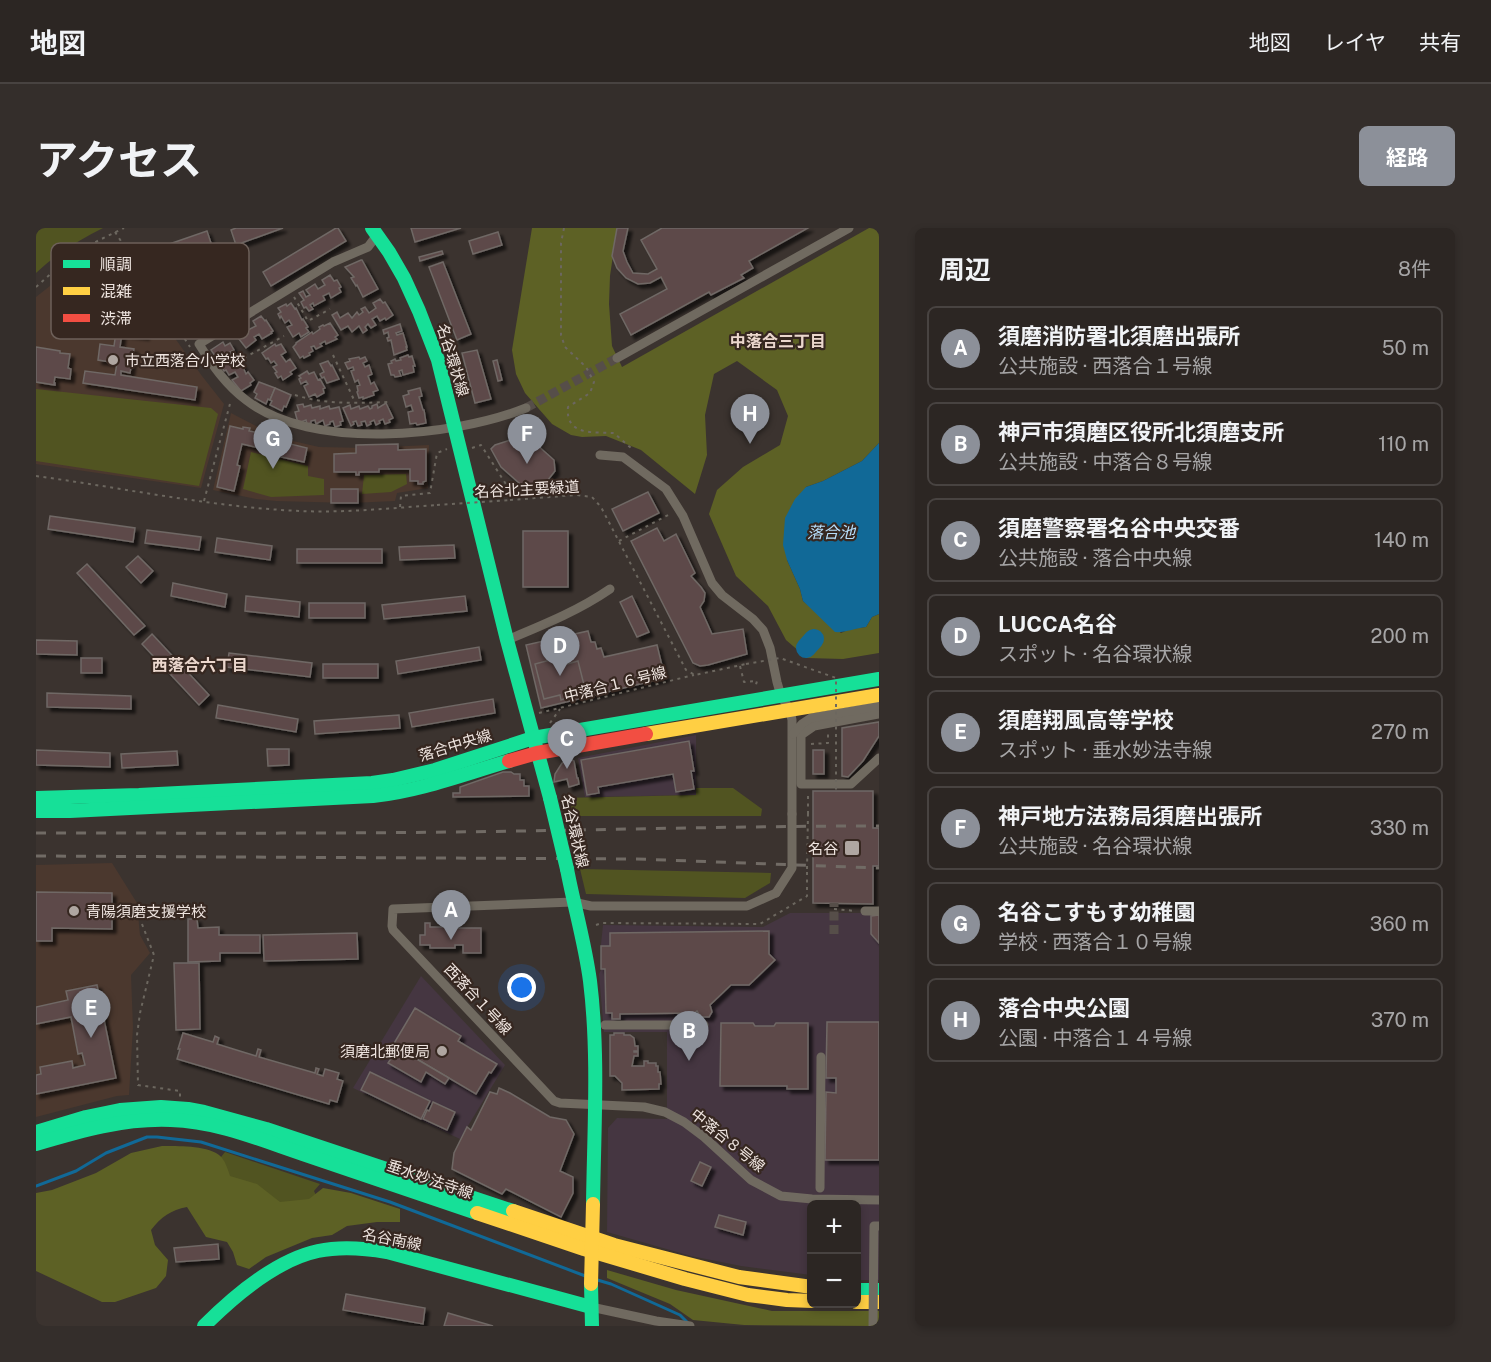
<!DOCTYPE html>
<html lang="ja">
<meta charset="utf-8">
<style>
body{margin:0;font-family:"Public Sans","Noto Sans JP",sans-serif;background:#342e2b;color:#f1f3f6}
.controls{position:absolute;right:18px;bottom:18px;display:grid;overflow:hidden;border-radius:9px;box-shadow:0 3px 9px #0003}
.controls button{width:54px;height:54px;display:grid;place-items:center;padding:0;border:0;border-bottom:2px solid #484341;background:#2c2623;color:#f1f3f6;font:30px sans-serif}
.you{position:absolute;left:486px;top:760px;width:21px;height:21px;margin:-15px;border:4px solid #fff;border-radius:50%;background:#1a73e8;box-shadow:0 0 0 9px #1a73e833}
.badge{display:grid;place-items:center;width:39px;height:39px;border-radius:50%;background:#8c9099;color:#fff;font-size:20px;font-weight:700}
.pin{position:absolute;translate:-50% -50px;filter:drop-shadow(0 2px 3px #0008)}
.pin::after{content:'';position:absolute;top:32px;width:21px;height:18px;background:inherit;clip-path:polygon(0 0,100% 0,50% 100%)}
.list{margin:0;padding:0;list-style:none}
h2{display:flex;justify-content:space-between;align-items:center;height:78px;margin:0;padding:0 24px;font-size:26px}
h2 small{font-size:20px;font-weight:400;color:#a6a5a6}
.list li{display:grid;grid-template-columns:39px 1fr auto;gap:18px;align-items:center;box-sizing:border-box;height:84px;margin:0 12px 12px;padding:0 12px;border:2px solid #484341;border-radius:9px}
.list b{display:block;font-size:22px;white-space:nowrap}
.list p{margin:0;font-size:20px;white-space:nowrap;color:#a6a5a6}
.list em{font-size:20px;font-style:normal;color:#a6a5a6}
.map{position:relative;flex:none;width:843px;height:1098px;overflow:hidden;border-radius:9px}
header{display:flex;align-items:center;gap:36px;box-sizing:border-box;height:84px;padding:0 30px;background:#2c2623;border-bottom:2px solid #484341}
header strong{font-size:28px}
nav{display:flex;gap:33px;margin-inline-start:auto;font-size:21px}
.intro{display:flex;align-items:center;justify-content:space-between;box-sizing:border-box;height:144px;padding:0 36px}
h1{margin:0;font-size:42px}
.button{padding:15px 27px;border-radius:9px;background:#8c9099;color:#fff;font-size:21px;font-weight:700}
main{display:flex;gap:36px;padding:0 36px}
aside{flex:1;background:#2c2623;border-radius:9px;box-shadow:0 3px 9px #0003}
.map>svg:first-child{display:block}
.commercial{fill:#453641}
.built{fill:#4b382e}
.green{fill:#515421}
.forest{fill:#5d6125}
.water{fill:#116997}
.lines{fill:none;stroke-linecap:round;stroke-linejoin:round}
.stream{stroke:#116997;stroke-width:3}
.river{stroke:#116997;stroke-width:20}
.building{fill:#5d4a48;stroke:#6f6865;stroke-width:1.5;filter:url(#shadow)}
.street-tunnel{stroke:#564e49;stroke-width:9;stroke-dasharray:9 4.5;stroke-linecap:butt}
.path{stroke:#6c675f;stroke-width:2;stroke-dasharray:3 4.5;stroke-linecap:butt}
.street{stroke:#706a60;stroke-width:9}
.fast{stroke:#16e098;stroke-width:14}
.slow{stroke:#ffcf43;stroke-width:14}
.jam{stroke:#f24e42;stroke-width:14}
.rail{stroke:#716b65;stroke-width:3;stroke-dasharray:10 10;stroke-linecap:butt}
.path-bridge{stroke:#6c675f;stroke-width:2;stroke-dasharray:3 4.5;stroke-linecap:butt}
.street-bridge{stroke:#706a60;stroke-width:9}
.fast-bridge{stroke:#16e098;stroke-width:14}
.slow-bridge{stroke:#ffcf43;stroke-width:14}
.poi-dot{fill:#afa6a1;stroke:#362720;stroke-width:2}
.labels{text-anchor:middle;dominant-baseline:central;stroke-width:4.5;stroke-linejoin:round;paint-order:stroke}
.poi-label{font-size:15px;fill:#eee4df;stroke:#362720;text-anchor:start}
.street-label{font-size:15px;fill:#eee4df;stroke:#362720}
.neighbourhood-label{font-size:16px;font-weight:bold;fill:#ebd7cd;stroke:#362720}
.water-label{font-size:16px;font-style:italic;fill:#b8dffc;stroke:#362720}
.key{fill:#362720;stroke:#6d6059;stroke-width:1.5}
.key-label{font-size:16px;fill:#eee4df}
</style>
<header>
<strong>地図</strong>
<nav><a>地図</a><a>レイヤ</a><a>共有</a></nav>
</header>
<div class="intro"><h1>アクセス</h1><a class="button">経路</a></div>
<main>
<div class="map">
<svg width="843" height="1098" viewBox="0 0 843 1098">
<defs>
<filter id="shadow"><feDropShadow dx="4" dy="4" stdDeviation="1.5" flood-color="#0009"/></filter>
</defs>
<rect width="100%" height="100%" fill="#3b332f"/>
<!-- commercial -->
<g class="commercial">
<path d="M660,507V567L549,569L542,530Z"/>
<path d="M754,685H843V1052H821L820,976H776L775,1047L705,1038L655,1028L571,1004L572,900L581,890L631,891V804H568L563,746L565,742V716L567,697L727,699Z"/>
<path d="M385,748L469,837L424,911L317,860Z"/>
</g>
<!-- built -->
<g class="built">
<path d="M73,18L166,148L188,176L165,260L0,236V69L47,32Z"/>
<path d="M195,185L224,200L257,213L283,219L330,220L393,217L392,260L361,265L359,273L315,275L240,273L220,271L177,262Z"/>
<path d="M76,635L101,675L104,707L114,725L95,747L97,799L93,867L81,868L0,889V637Z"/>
</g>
<!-- green -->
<g class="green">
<path d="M0,0H67C43,12 20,26 0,45Z"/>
<path d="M0,161L175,180L182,186L163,258L0,233Z"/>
<path d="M215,224L272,238V248L288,251V267L235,269L207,261Z"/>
<path d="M370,246L371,256L355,264L326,266L328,247Z"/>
<path d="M660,560H697L726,581L725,588H531L525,570L660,567Z"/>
<path d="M544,641L735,645L734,655L709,670L550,666Z"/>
<path d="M189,924L284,956L278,963L283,974L240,986L190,953L181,934Z"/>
</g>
<!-- forest -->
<g class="forest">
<path d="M496,0H581L574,48L573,76L576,118L586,139L833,0H843V215L826,233L787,253L770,259L751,332L764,361L767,373L805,405L814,401L830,399L836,389L843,386V425L807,431L771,430L750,412L732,378L700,348L673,286L681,262L707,239L744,217L752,188L741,162L701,133L678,146L669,187L671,227L659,266L605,222L570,208L546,209L535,207L516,196L489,165L480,146L476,122Z"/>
<path d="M126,918C140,918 177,917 186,930C190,935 192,942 194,948L221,956L244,974L273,971L287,960L315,965L364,981V994H341L311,998L296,1007L276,1010L230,1029L213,1041L201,1037L197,1024L191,1014L170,1009L151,979C135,982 125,989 115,1002L119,1017L132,1032L130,1048L120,1060L79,1074H66L0,1043V965L16,962L60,945L95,925Z"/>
<path d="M571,1042L640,1062L736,1083H843V1098L708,1097L657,1092L634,1076L571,1050Z"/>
</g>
<!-- water -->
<path class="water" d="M843,215V386L836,389L830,399C820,400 808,405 799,404L767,373L764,361L751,332L747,317L749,290L759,271L770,259L787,253L826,233Z"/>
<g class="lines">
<!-- stream -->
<g class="stream">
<path d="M0,958L40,943L70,925L111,909H121L165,914L354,974L552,1049"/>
<path d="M558,1051L575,1056L644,1087L652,1095"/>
</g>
<!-- river -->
<path class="river" d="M770,420L778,411"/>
</g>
<!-- building -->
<g class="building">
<path d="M200,0H247L200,17L195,2Z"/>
<path d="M300,0H302L310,13L235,58L227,44Z"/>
<path d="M375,0H425L379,14Z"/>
<path d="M581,0H592L587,23L591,34L597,45L612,46L621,41L605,12L626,0H772L713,33L717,40L705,47L708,50L675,67L673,64L595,107L584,86L631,61L625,49L614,55L602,56L590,50L581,40L576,28Z"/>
<path d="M171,3L176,18L122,38L116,22Z"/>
<path d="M462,4L466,17L437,26L433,13Z"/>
<path d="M406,23L407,26L384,33L383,29Z"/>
<path d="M325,32H326L342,61L327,69L321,57L320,58L315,50L318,49L309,39Z"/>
<path d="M407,34L435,106L421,112L393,39Z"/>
<path d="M294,47L298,53L301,52L305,59L303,60L305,64L295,70L293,65L287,68L289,72L278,78L277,75L274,77L277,81L273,83L270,79L268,80L265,74L268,72L263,65L267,63L270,69L274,67L270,62L279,56L282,61L289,57L286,52Z"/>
<path d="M344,71L347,75L349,74L357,87L350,92L349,90L344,93L341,88L336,91L340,97L335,100L332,96L329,99L331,102L327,105L323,98L316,104L312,98L305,102L296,87L301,84L304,90L312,85L316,90L321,84L323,87L327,84L325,81L329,79L333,85L340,80L337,75Z"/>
<path d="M255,75L259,81L260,80L266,92L267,91L272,99L270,100L273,104L265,109L263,105L257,109L251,99L256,97L253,92L249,95L245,88L244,90L242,86L245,84L242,80L250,76L251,78Z"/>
<path d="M31,83L111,95L109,108L86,105L84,119L98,121L94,145L85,143V147L161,159L159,172L47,155L49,143L79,147L81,135L62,132L64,116L78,118L80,104L29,97Z"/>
<path d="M225,88L229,93L230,92L237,103L235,104L236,105L226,111L223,106L218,109L220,112L210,120L203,111L205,109L201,102L209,97L212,102L220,98L217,93Z"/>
<path d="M294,95L302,107L299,109L301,111L290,116L289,113L284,116L286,118L280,121L278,118L275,119L277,123L273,125L274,127L268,130L267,128L264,130L257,119L260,116V115L276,104L277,106L284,101L283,99L287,97L288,98Z"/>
<path d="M364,96L366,103L360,105L361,107L367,105L371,119H370L371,122L358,127L355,112L352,113L351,110L353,109L352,104L348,106L347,102Z"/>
<path d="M187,114L189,118L194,115L198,122L194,124L199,133L203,130L210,146L212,144L218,152L214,155L215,157L205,163L196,152L202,149L199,144L193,147L190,142L188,143L185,137L187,136L184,131L182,132L175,122Z"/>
<path d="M239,116L240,118L245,116L250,124L245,127L250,134L254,131L260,140L254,144L256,146L247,152L245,148L242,150L239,145L241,144L237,139L241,137L238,133L235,135L232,130L230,131L226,125Z"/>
<path d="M0,119L24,123V125L34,126L32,140L35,141L34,151L19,149L18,155H19V157L0,154Z"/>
<path d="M441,122L455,171L439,175L426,125Z"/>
<path d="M372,127L373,129L376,128L379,138H377L378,144L367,147L366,142L363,143L365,148L359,149L358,147H355L352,136L356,135L355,133L359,131L360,133L365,132L364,130Z"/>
<path d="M323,129L324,131L329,129L331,133L327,135L329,139L333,137L336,146L332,148L335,156L338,154L342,162L337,164L338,167L327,171V169L323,170L321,164L322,163L321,158L324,157L322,152L319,154L315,143L318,142L317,139L312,141L309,135L314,133L313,131Z"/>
<path d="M461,132L466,152L462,153L457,133Z"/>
<path d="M292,133L295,138L296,137L303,151L291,155L288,149L286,150L284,146L288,144L284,136Z"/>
<path d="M271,143L273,146L278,144L282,152L284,151L289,160L287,161L288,165L281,169L279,166L273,169L268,158L272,156L270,153L265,156L263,151L265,150L263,148Z"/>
<path d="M223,154L239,160L234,172L232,171L230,176L219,170L221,166L218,164Z"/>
<path d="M239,160L255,167L250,179L248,178L246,183L234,177L236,173L234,172Z"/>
<path d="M384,160L386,168L383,169L387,182H388L390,195L381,197L380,195L374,196L372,184L377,183L375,177L370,179L367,168L373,166L372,163Z"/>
<path d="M350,175L357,190L353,192L354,194L349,196L347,191L343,193L344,195L340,197L338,192L334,194L335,196L331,198L329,193L325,194L326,197L322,198L320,193L317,194L318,196L315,198L307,180L314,177L315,181L323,178L324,181L332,178L334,181L336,180V178L341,176L342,180Z"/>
<path d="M267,176L268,179L275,177L276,180L284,178V181L293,178L294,181L303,179L307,193L304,194L305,197L299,199L297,193L294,194V196L289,198L287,192L280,196L279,192L275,193V195L271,196L270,192L262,195L259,184L263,183L261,177Z"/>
<path d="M194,198L207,201V199L214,200L213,203L243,209L242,213L271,220L268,234L236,227V223L206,216L201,237L204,238L198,263L181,259Z"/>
<path d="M490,207L518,232L519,243L504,262H491L465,239L455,221L459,217Z"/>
<path d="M362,216V222L390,221V253L387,254V256H382V253H374V241H343V244H323V247H320V244H298V226L320,225V217Z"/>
<rect x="295" y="261" width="27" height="14"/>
<path d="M612,264L623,285L587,303L576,281Z"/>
<path d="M14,288L99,300L97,314L12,301Z"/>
<path d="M621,300L628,313L640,306L659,345L655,348L665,359L669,365L668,373L664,379L676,406L707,401L711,426L672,437L664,438L657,435L595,313Z"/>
<path d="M111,302L165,309L163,322L109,315Z"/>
<rect x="487" y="303" width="45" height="56"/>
<path d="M181,310L236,318L234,332L179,324Z"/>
<path d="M418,317L419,330L364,332L363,319Z"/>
<rect x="261" y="321" width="85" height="14"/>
<path d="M102,328L117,343L105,355L90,339Z"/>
<path d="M51,336L109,398L98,407L41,345Z"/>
<path d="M137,355L191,366L189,379L135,368Z"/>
<path d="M210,368L264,374L263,389L209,383Z"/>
<path d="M429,368L431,383L348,391L346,377Z"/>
<path d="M596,368L613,404L601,409L584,374Z"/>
<rect x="273" y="375" width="56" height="15"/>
<path d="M552,403L555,414H559L561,421L565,420L568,429L621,417L629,450L505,480L490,417Z"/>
<path d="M116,406L173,467L163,477L106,416Z"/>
<path d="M0,412L41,413V427L0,426Z"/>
<path d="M443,419L445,432L362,446L360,433Z"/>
<path d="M193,425L276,435L274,449L191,439Z"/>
<path d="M529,428L531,436L542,433L549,461L532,465L533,469L525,472L524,467L508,471L499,436Z"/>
<rect x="45" y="430" width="21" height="15"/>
<rect x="287" y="436" width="55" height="14"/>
<path d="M11,465L95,468V481L11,479Z"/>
<path d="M457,471L459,485L376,499L373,485Z"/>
<path d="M182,477L262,491L260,504L180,490Z"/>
<path d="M363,487L364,500L279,506L278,493Z"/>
<path d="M843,494V508L827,533L812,549L806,548V500Z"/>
<path d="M653,513L658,543H655L658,561L640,564L637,546L562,559L563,565L551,567L545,532Z"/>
<path d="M231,521H253V537L232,538Z"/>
<path d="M0,522L74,525V539L0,537Z"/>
<rect x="777" y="522" width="11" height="24"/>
<path d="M141,523L142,537L86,540L85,526Z"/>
<path d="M534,531L538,533L541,550H542L543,556L533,559L531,551L518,554L519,546L526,535Z"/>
<path d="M467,544H475L478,546H484V552H488V558H493V568L417,569V565H424V559Z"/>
<path d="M777,563H837V600H843V638H837V676L777,675Z"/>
<path d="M0,664L76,665V701L16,700V713H0Z"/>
<path d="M843,687V715L835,706V688Z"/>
<path d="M152,691H161L162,700L183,699V707H224V725H184V733L152,734Z"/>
<path d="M389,695H394V699H409V697H419V700H445V725H427V717H419V720H394V717H384V707H389Z"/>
<path d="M733,703V726L739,732L713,757H695L674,777L676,784L673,789H666L663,786L661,783L658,785L584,786V791H576V785H570L569,741H565V718H574V705Z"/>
<path d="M321,705L322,731L228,733L227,707Z"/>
<path d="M138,735H163L164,801L140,802Z"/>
<path d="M61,757L80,850L0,866V847L5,846L4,839L36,833L37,840L49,837L46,825L42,826L35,789L0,796V779L32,772L30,763Z"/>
<path d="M379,780L425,808L422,813L461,836L455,845L453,844L440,866L357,817Z"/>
<path d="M791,794H843V932H789L790,864L800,865V850H790Z"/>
<path d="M685,795H717L719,798H738L740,795H772V861H751V858H684Z"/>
<path d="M147,805L177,814L179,808L183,810L181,816L220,828L222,821L225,822L223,829L279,845L280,840L283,841L281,846L287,848L289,841L303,845L301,851L307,853L301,874L294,872L293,876L141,831L144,821H142Z"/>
<path d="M578,805H588V807H594L598,810L599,818H602V823H598V824H602V828H598L596,838H608V833H612V835H620V838H622V844H624L625,856H623V861L586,862V855L579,848H574V807H578Z"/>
<path d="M362,820L413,850L409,856L390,844L385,854L352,835Z"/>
<path d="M334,844L394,873L385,891L325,862Z"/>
<path d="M463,860L474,865L514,889L530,892L538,906L524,943L537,949V965L525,989L470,961L466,966L416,941L418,925L431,899L435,902L454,864L461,866Z"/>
<path d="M397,874L419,884L411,902L387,891L391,882L393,883Z"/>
<path d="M664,934L675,939L666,958L655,953Z"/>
<path d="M683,987L710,994L707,1007L679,999Z"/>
<path d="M182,1016L183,1031L140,1034L138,1020Z"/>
<path d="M310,1066L389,1080L387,1096L307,1082Z"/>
<path d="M412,1085L457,1098H408Z"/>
</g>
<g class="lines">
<!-- street-tunnel -->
<g class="street-tunnel">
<path d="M490,180L581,130"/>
<path d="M798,706V675"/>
</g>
<!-- path -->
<g class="path">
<path d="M528,0L525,15V107L529,119L550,139L558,154L554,165L532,179C529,208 558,204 578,205L595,220"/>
<path d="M79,4L154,119"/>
<path d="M0,59L39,24L88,0"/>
<path d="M258,69L272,93L294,81"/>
<path d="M297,127L319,174"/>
<path d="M208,130L248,108"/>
<path d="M259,167C290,177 323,175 355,174"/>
<path d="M436,220L445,217L480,272"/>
<path d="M0,248C88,260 175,279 264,283C309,285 356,280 401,277"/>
<path d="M474,272L541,267L556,269L565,279L650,442L659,447L710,436"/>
<path d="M168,273L195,172"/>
<path d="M364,279L365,268L394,265L401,225L411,221"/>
<path d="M583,313L634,286"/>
<path d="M704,438L708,454L721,453L719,460"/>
<path d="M503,485L658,447"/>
<path d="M514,495L524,481"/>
<path d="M775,516L792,515V506"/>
<path d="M772,586V565"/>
<path d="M798,681L820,683"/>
<path d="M106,696L118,727L104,785L101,807L102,857L144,863V869"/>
<path d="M560,697L566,695L724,696L771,668V641"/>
</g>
<!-- street -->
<g class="street">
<path d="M341,7L332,19L297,34L163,116C176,137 190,157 210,172C275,223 417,209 490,180"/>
<path d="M581,130L813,0"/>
<path d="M564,227L587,229L630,261L647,288L676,355L686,367L717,391L727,402L734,420L741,454L745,468L754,482L756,492V586"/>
<path d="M471,412C507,397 542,383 574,361"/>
<path d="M843,486L778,498L765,507V556H815L843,530"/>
<path d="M757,506L766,496L775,490L843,478"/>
<path d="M740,665L711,678H555L537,674L357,681L356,698L357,702L518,873L524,875L608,879L629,884L648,894L668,909L715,952L745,968L776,971L843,972"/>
<path d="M829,683H843"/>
<path d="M569,797H668"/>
<path d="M784,960L785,829"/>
<path d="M555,1079L620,1093L654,1098"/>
</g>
<!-- fast -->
<g class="fast">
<path d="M336,0L353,24L368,50L383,83L402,132L471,412L514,570"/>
<path d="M0,570L103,567L336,555L357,552L399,542L497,510L843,451"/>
<path d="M0,583H34L337,568C384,563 428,546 473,533"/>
<path d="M531,641C538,678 549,715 554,753C563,826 558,902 557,976"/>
<path d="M0,904L50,889L84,882L125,879L152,881L168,884L230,901L477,983"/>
<path d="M0,916C44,903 88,890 135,892C180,893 225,912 267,926C325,946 383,965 441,985"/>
<path d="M555,1056L556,1098"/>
<path d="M820,1062H843"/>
<path d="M168,1098C198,1068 240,1032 282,1023C305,1018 328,1020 351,1024L555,1079"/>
</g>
<!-- slow -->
<g class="slow">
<path d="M610,506L843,467"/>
<path d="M477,983L578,1017L703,1049L776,1059"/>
<path d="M441,985L548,1021L649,1051L712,1067L751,1072L776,1073"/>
<path d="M820,1074H843"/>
</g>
<!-- jam -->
<path class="jam" d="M473,533L501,525L610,506"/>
<!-- rail -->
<g class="rail">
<path d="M0,605C162,605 323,606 485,603C604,601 724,598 843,598"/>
<path d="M0,628L601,631L843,640"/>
</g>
<!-- path-bridge -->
<g class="path-bridge">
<path d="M401,277L474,272"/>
<path d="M710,436L744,430L800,450V563"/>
<path d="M771,641L772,586"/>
</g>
<!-- street-bridge -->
<g class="street-bridge">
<path d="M740,665L756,640V586"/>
<path d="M837,1098L838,998H843"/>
</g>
<!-- fast-bridge -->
<path class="fast-bridge" d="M514,570L531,641"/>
<!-- slow-bridge -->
<path class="slow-bridge" d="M555,1056L557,976"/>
</g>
<!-- markers -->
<g class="poi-dot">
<circle cx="77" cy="132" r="6"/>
<rect x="808" y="612" width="16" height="16" rx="3"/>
<circle cx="38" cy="683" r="6"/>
<circle cx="406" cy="823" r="6"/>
</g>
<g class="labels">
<!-- poi labels -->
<g class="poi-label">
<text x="89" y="132">市立西落合小学校</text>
<text x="802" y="620" text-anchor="end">名谷</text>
<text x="50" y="683">青陽須磨支援学校</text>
<text x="394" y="823" text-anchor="end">須磨北郵便局</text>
</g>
<!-- street labels -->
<g class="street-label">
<text transform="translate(417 132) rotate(73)">名谷環状線</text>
<text transform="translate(491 261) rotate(-3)">名谷北主要緑道</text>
<text transform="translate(579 456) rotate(-14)">中落合１６号線</text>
<text transform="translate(419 517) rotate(-17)">落合中央線</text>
<text transform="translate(539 603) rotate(77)">名谷環状線</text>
<text transform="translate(442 771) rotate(47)">西落合１号線</text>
<text transform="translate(692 912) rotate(39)">中落合８号線</text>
<text transform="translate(394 951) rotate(19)">垂水妙法寺線</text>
<text transform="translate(356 1011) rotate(11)">名谷南線</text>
</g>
<!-- neighbourhood labels -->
<g class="neighbourhood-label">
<text x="742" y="113">中落合三丁目</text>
<text x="164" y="437">西落合六丁目</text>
</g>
<!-- water labels -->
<g class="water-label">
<text x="795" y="304">落合池</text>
</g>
</g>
<!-- legend -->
<rect x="15" y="15" width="198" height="96" rx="9" class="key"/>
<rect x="27" y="32" width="27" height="8" fill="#16e098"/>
<rect x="27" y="59" width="27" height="8" fill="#ffcf43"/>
<rect x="27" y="86" width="27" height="8" fill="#f24e42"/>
<g class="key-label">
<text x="64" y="42">順調</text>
<text x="64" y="69">混雑</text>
<text x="64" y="96">渋滞</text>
</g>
</svg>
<div class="controls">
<button>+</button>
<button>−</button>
</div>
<div class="you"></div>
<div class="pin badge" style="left:415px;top:712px">A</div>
<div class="pin badge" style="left:653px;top:833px">B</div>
<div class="pin badge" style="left:531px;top:541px">C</div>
<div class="pin badge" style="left:524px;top:448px">D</div>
<div class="pin badge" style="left:55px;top:810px">E</div>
<div class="pin badge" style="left:491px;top:236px">F</div>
<div class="pin badge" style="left:237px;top:241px">G</div>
<div class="pin badge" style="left:714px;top:216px">H</div>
</div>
<aside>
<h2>周辺<small>8件</small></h2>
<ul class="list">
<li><span class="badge">A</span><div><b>須磨消防署北須磨出張所</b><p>公共施設 · 西落合１号線</p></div><em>50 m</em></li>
<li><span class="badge">B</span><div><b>神戸市須磨区役所北須磨支所</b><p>公共施設 · 中落合８号線</p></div><em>110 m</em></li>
<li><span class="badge">C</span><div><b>須磨警察署名谷中央交番</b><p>公共施設 · 落合中央線</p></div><em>140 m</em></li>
<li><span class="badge">D</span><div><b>LUCCA名谷</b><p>スポット · 名谷環状線</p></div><em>200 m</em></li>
<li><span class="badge">E</span><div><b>須磨翔風高等学校</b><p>スポット · 垂水妙法寺線</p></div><em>270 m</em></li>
<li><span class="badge">F</span><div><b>神戸地方法務局須磨出張所</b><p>公共施設 · 名谷環状線</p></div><em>330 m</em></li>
<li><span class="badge">G</span><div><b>名谷こすもす幼稚園</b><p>学校 · 西落合１０号線</p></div><em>360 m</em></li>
<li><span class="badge">H</span><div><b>落合中央公園</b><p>公園 · 中落合１４号線</p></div><em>370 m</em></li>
</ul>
</aside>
</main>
